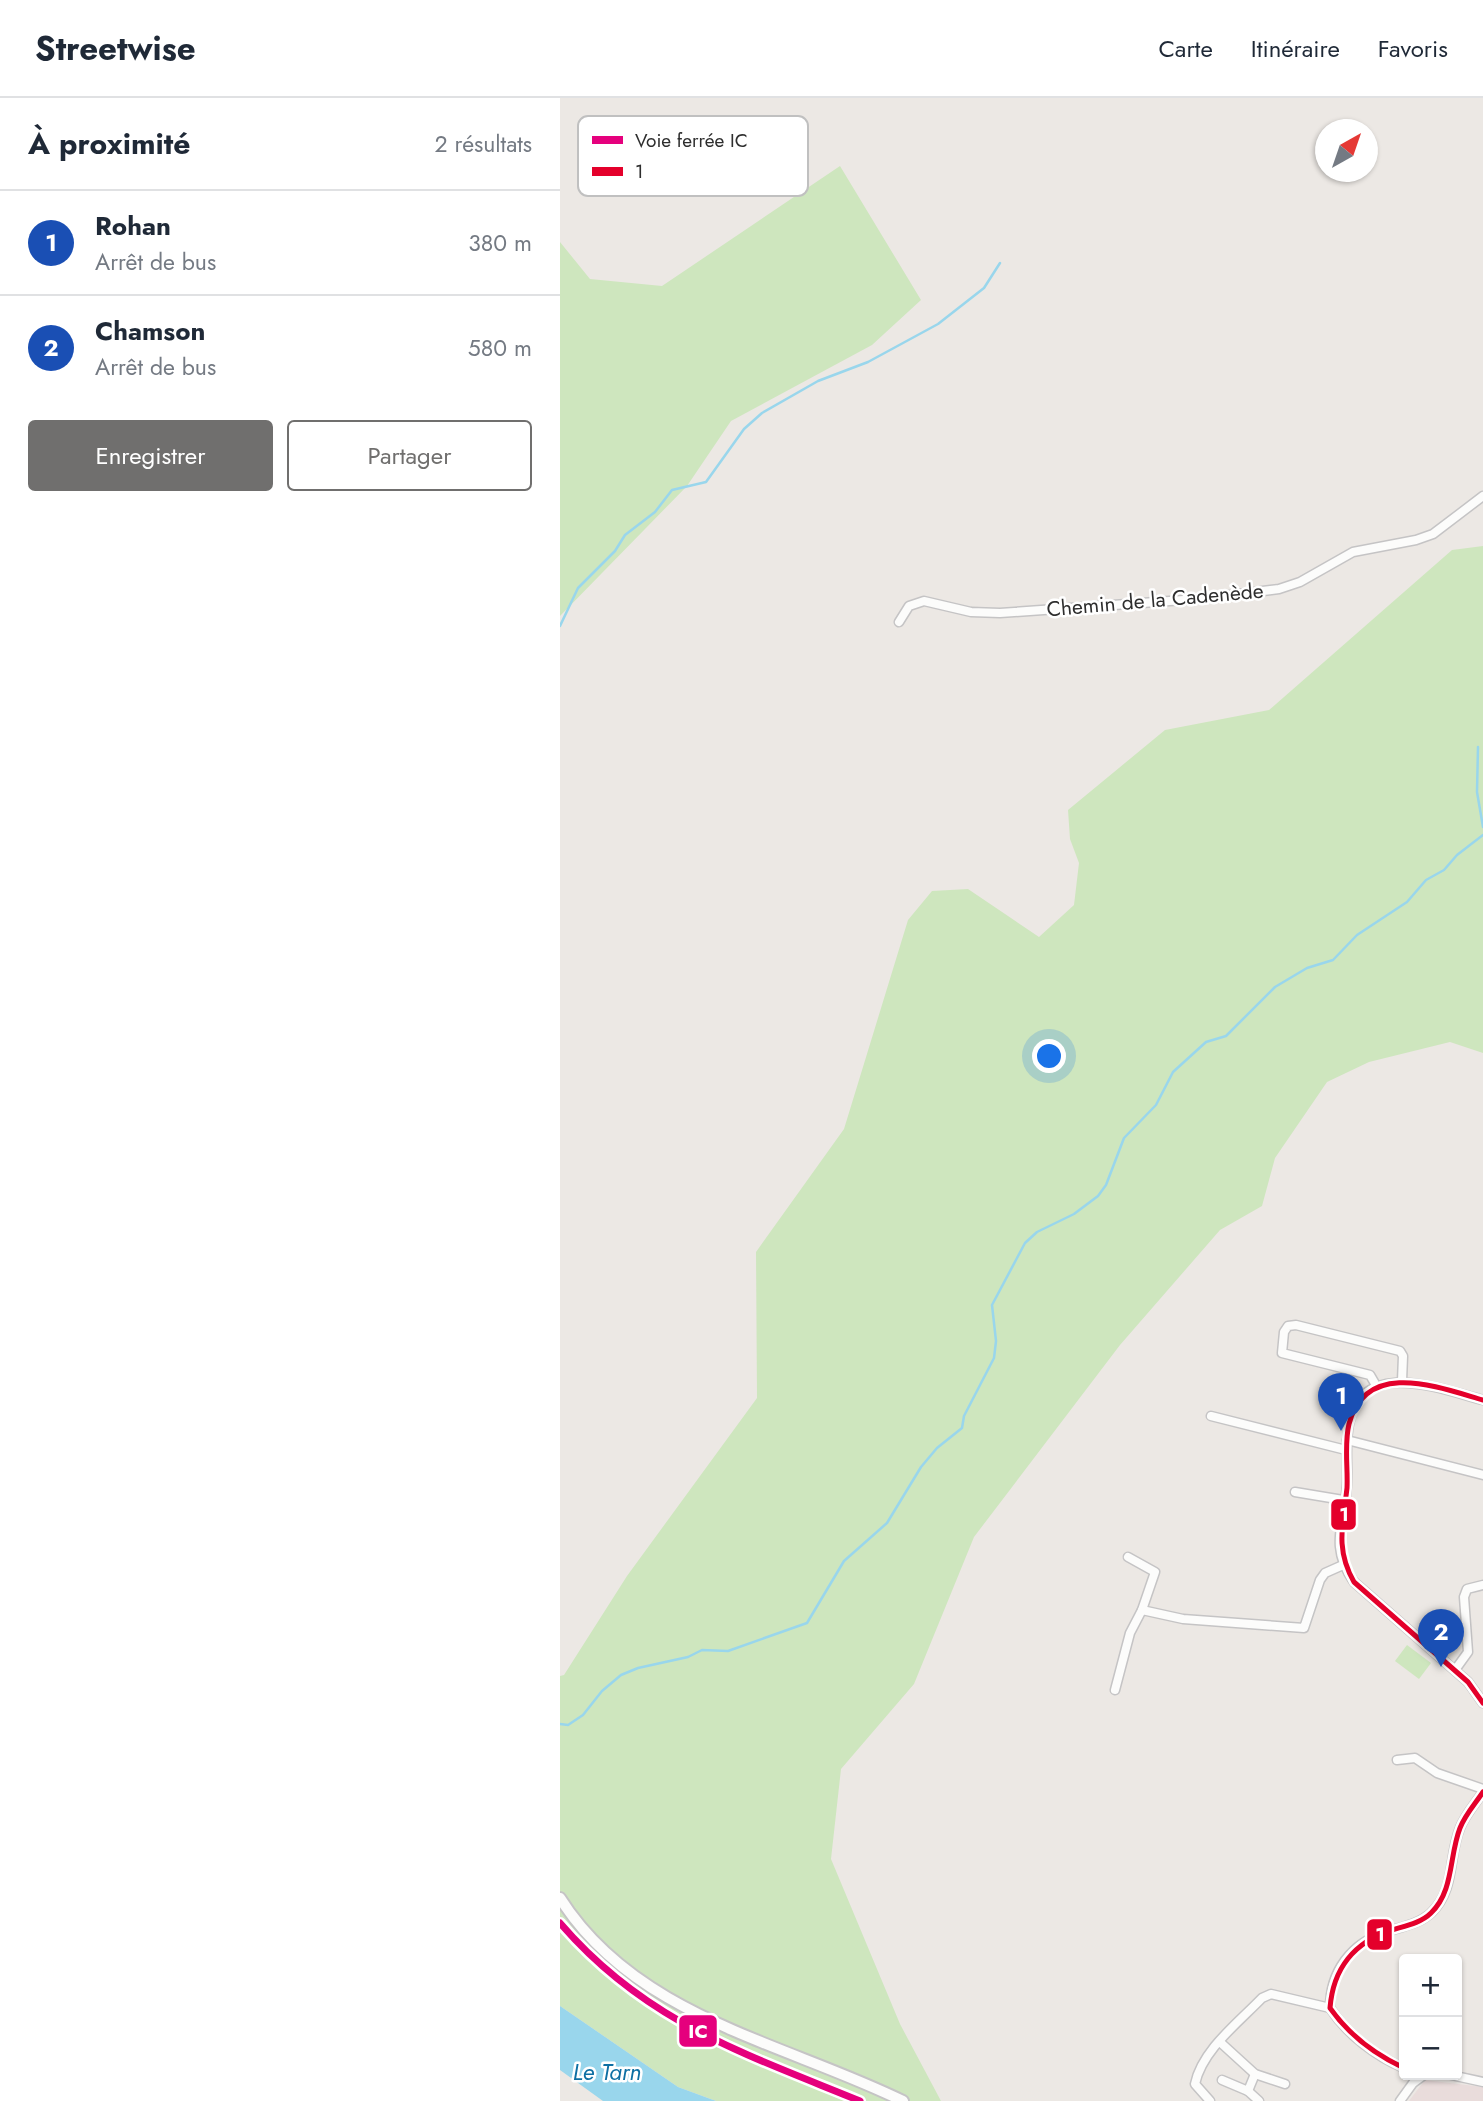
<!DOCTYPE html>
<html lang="fr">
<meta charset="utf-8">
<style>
body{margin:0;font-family:Jost,sans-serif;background:#f2f2f3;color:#1f2937}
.controls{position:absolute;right:21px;bottom:21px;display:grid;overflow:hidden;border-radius:7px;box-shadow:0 2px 5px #0004}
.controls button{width:63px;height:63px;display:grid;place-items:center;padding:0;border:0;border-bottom:2px solid #e0e1e3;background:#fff;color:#1f2937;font:35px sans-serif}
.compass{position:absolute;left:755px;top:21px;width:63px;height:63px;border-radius:50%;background:#fff;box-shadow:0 2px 5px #0004;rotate:40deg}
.you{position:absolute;left:490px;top:959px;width:24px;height:24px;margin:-18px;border:5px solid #fff;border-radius:50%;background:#1a73e8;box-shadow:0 0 0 10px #1a73e833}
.badge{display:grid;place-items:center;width:46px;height:46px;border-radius:50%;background:#706f6e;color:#fff;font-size:23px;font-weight:700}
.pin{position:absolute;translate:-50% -58px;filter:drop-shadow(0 2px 4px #0008)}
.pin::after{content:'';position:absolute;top:37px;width:24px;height:21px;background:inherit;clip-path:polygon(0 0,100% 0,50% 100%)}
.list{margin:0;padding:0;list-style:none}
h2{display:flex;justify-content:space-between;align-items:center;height:91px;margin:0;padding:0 28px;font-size:30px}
h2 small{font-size:23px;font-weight:400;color:#747a83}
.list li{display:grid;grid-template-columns:46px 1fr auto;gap:21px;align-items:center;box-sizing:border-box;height:105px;padding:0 28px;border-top:2px solid #e0e1e3}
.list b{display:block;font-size:26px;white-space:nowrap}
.list p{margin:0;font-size:23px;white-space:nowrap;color:#747a83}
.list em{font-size:23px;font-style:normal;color:#747a83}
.actions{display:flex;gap:14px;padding:21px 28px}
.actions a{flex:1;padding:16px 0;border:2px solid #706f6e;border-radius:7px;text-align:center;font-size:24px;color:#706f6e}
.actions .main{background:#706f6e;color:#fff}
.map{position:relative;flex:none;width:923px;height:2003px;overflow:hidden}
header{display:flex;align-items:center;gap:42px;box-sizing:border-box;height:98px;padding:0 35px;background:#fff;border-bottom:2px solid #e0e1e3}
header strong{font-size:33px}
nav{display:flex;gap:38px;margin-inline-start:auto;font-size:24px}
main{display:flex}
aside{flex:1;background:#fff}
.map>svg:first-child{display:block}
.medical{fill:#e9dcdb}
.green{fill:#cee6be}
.water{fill:#99d6ec}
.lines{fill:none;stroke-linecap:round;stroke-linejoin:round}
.stream{stroke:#99d6ec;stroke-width:2.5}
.minor-casing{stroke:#c5c4c5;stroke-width:11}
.secondary-casing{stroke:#c5c4c5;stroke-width:14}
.minor{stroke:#fcfcfb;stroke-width:8}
.secondary{stroke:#fcfcfb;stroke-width:10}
.bus-1-casing{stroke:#fff;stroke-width:10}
.bus-1{stroke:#e4002b;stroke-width:5}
.rail-1-casing{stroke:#fff;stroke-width:12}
.rail-1{stroke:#e5007d;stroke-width:7}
.labels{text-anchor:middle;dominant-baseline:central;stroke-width:5;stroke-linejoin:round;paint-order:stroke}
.street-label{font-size:21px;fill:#2e2e2e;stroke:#fff}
.water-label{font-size:23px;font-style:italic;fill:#0d6fa3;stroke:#fff}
.key{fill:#fff;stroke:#c0c0c0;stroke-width:2}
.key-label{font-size:19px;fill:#2e2e2e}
.line-badge{stroke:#fff;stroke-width:2.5}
.badge-label{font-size:19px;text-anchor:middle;font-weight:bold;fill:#fff}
</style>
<header>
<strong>Streetwise</strong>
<nav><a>Carte</a><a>Itinéraire</a><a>Favoris</a></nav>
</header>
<main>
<aside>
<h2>À proximité<small>2 résultats</small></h2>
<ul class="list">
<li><span class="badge" style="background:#1a4fb4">1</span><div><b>Rohan</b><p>Arrêt de bus</p></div><em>380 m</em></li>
<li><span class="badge" style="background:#1a4fb4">2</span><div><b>Chamson</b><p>Arrêt de bus</p></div><em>580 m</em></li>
</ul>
<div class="actions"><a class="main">Enregistrer</a><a>Partager</a></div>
</aside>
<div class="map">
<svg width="923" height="2003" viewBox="0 0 923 2003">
<rect width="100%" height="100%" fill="#ece8e4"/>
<!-- medical -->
<path class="medical" d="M865,1982L923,1989V2003H849Z"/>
<!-- green -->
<g class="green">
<path d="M280,68L361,202L312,247L171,323L127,388L0,518V144L30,181L102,188Z"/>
<path d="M923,448V955L890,944L809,964L767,984L715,1060L702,1108L660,1132L560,1247L414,1439L354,1586L281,1671L271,1761L340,1926L381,2003H156L118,1989L0,1908V1578L4,1577L67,1478L197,1300L196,1154L284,1031L348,822L372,793L408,791L479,839L514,807L519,765L510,741L508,712L605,632L709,612L892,452Z"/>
<path d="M847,1547L871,1565L859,1581L835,1563Z"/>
</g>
<!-- water -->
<path class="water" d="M0,1908L118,1989L156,2003H43L0,1972Z"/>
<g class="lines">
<!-- stream -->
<g class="stream">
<path d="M0,528L18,490L55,453L65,437L95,414L112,392L146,384L184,331L202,315L258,283L308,264L378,226L424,190L440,165"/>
<path d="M918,649L917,694L923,729"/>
<path d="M0,1626L8,1627L23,1617L42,1593L61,1577L78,1570L128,1559L142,1552L168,1553L247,1525L284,1463L327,1425L361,1369L377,1350L402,1330L404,1318L434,1260L436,1243L432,1207L465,1145L477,1134L514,1116L538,1098L546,1087L564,1040L596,1007L613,974L646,944L666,938L715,889L747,870L773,862L797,837L847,804L866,782L884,772L897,757L923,737"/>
</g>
<!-- minor casing -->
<g class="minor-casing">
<g id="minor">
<path d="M339,524L349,508L364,503L411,514L440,515L638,501L719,491L740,484L793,454L856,442L873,436L923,398"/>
<path d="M817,1289L810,1277L722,1255L724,1234L728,1228L736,1227L840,1253L843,1258L842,1283"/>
<path d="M923,1302C881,1291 802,1259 789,1326C785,1346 788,1366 787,1386C785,1425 768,1447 794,1484L908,1584L923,1605"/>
<path d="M651,1318L786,1352"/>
<path d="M787,1342L923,1377"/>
<path d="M735,1394L783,1402"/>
<path d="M568,1459L595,1474L582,1512"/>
<path d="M895,1572L908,1554L904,1499L907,1491L923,1487"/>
<path d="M555,1592L570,1535L582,1512L623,1521L744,1530L760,1482L765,1475L783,1467"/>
<path d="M837,1662L855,1660L877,1675L923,1691"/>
<path d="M661,1945L695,1976L725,1986"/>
<path d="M844,1970C815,1958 787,1936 770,1910C770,1874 791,1845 826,1834C841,1829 859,1826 871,1815C896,1791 888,1759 900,1730C905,1717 915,1706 923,1694"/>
<path d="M891,1977L923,1984"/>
<path d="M662,1982L688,1993L695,1976"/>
<path d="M688,1993L699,2003"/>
<path d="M650,2003L635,1986C642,1952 679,1924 702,1900L711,1896L770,1910"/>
<path d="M840,2003L853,1985L864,1977"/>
</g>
</g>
<!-- secondary casing -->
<g class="secondary-casing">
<path id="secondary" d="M0,1800C75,1919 225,1945 343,2003"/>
</g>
<!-- minor -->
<use href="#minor" class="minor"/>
<!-- secondary -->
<use href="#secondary" class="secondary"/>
<!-- bus-1 casing -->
<g class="bus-1-casing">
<g id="bus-1">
<path d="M923,1302C878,1289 806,1261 789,1326C784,1346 788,1369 787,1390C783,1426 775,1451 794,1484L908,1584L923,1605"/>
<path d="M844,1970C814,1956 789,1937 770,1910C773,1871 794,1844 832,1832C845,1828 861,1825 871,1815C894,1793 889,1758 900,1730C905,1717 915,1706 923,1694"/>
</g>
</g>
<!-- bus-1 -->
<use href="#bus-1" class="bus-1"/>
<!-- rail-1 casing -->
<g class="rail-1-casing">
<path id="rail-1" d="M0,1825C85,1924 183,1955 300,2003"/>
</g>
<!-- rail-1 -->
<use href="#rail-1" class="rail-1"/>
</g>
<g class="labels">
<!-- street labels -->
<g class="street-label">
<text transform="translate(595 502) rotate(-5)">Chemin de la Cadenède</text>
</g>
<!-- water labels -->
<g class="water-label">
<text x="47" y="1974">Le Tarn</text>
</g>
</g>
<!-- legend -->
<rect x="18" y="18" width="230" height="80" rx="10" class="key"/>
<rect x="32" y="38" width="31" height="8" fill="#e5007d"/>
<rect x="32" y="69" width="31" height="9" fill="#e4002b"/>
<g class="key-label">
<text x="75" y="49">Voie ferrée IC</text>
<text x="75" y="80">1</text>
</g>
<g class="line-badge">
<rect x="770" y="1400" width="27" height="33" rx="7" fill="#e4002b"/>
<rect x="806" y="1820" width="27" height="33" rx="7" fill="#e4002b"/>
<rect x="118" y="1916" width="40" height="34" rx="7" fill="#e5007d"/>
</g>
<g class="badge-label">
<text x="784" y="1423">1</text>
<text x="820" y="1843">1</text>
<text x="138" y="1940">IC</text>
</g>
</svg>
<div class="controls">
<button>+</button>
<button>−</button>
</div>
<svg class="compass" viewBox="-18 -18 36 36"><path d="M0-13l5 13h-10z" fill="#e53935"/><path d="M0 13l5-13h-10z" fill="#747a83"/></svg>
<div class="you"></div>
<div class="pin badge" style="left:781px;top:1333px;background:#1a4fb4">1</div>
<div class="pin badge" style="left:881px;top:1569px;background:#1a4fb4">2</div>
</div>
</main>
